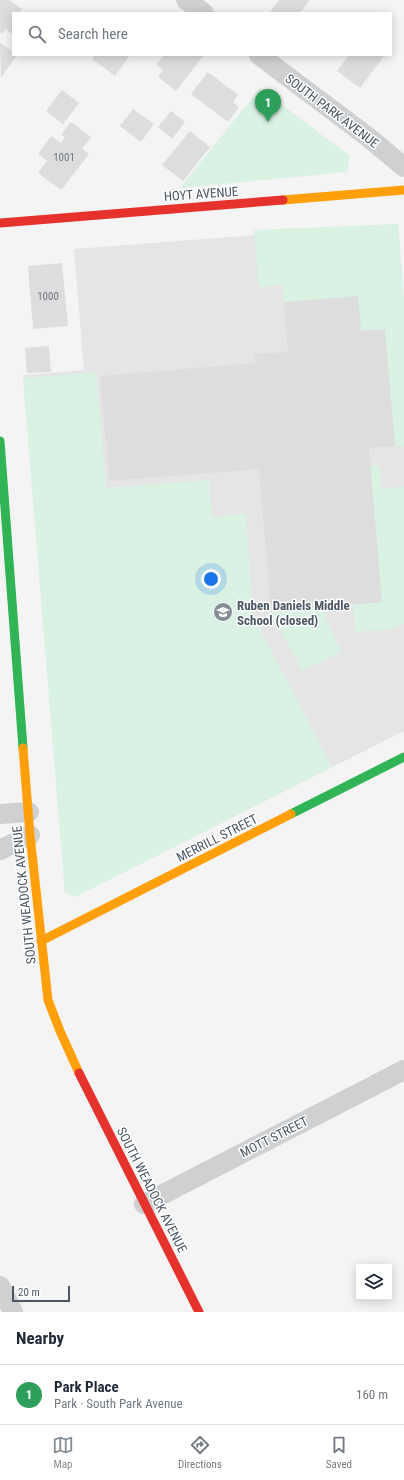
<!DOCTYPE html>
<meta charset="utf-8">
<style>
body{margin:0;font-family:"Roboto Condensed",sans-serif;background:#f2f2f3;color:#1f2937}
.controls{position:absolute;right:12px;bottom:12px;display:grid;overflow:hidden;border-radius:0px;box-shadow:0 2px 10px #0003}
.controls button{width:36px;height:36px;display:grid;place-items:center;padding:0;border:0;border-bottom:1px solid #e0e1e3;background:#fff;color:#1f2937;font:20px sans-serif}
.scale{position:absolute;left:12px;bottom:10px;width:58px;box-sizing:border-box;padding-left:4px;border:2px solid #4a5661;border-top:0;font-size:11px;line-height:14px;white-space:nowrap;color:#4a5661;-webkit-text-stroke:3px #fff;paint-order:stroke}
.you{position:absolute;left:211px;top:579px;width:14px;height:14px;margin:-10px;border:3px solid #fff;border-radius:50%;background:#1a73e8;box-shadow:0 0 0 6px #1a73e833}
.badge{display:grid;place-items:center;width:26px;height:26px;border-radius:50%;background:#868d94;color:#fff;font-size:13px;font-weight:700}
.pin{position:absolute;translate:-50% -33px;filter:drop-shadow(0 1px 2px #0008)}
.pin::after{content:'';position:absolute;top:21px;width:14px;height:12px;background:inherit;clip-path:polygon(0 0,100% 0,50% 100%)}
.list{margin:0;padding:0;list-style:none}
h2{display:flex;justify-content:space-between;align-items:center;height:52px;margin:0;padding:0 16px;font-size:17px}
h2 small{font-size:13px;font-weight:400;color:#747a83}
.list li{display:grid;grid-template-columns:26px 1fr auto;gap:12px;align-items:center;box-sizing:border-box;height:60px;padding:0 16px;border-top:1px solid #e0e1e3}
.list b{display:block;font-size:15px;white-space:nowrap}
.list p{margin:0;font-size:13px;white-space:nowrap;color:#747a83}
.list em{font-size:13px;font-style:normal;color:#747a83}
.icon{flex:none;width:22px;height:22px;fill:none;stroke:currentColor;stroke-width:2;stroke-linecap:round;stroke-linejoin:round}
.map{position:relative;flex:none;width:404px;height:1312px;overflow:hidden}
.search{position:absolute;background:#fff;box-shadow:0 2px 10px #0003;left:12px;right:12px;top:12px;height:44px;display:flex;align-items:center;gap:10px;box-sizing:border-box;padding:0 14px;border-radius:0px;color:#747a83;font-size:15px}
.sheet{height:112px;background:#fff}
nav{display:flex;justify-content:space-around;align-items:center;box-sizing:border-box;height:56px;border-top:1px solid #e0e1e3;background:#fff;font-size:11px;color:#747a83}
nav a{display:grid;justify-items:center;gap:2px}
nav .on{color:#868d94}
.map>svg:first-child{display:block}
.education{fill:#e6e5e6}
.green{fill:#d9f2e3}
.building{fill:#ddddde}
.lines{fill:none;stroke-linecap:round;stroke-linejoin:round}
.street{stroke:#ced0d2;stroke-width:20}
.fast{stroke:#30b455;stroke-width:9}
.slow{stroke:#ff9f0a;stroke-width:9}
.jam{stroke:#e5322d;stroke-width:9}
.labels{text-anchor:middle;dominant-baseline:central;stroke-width:3;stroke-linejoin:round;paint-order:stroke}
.number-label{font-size:11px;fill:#707881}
.street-label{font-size:13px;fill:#4a5661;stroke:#fff}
.poi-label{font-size:13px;font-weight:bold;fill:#4a5661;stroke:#fff;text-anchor:start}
</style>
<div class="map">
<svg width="404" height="1312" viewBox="0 0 404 1312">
<rect width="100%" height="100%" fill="#f4f4f4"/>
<!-- education -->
<path class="education" d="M398,224L404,301V731L75,897L65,892L23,375L84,370L74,249Z"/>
<!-- green -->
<g class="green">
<path d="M260,88L350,156L347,172L180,188Z"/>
<path d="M398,224L404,301V446H395L385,329L361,331L284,302L283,285L259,287L254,230Z"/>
<path d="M96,372L106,488L209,480L212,517L246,514L253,616L332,767L75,897L65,892L23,378Z"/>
<path d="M380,465L381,488L404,487V623L392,629L356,632L353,605L381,602L370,466Z"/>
<path d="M321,607L341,652L302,671L271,611Z"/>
</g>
<!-- building -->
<g class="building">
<path d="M0,0H9L22,9L19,13H13V35L6,29L2,34L0,32Z"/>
<path d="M279,0H310L300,13H269Z"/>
<path d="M0,43L13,52V55H17L1,78Z"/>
<path d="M95,55H130L115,76L92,59Z"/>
<path d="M164,55H201L203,56L176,91L158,77L163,70L156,65Z"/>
<path d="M349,55H383L384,56L360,88L337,71Z"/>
<path d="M208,72L238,95L233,102L239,107L228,122L191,94Z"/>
<path d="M62,90L79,103L63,124L46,111Z"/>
<path d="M133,109L154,124L141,142L120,126Z"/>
<path d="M171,111L185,122L172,139L158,127Z"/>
<path d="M71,122L91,137L82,149L89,154L61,190L38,173L47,161L38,154L51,136L61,143L65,137L61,135Z"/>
<path d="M190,131L210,147L183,181L162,165Z"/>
<path d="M62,263L68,326L33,329L28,266Z"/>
<path d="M358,296L361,331L385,329L395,446L369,448L382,602L271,611L259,469L109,481L100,376L255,363V354L288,352L284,302Z"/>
<path d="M49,346L51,372L27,373L25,348Z"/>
</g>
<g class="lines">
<!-- street -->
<g class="street">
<path d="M186,0L204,13"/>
<path d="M259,55L368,137L404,167"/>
<path d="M0,814L29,812"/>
<path d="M0,850L30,835"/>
<path d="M144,1204L404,1070"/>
<path d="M0,1286L13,1312"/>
</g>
<!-- fast -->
<g class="fast">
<path d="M0,441L23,748"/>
<path d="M291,814L404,757"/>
</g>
<!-- slow -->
<g class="slow">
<path d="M283,200L404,190"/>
<path d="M23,748L30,835L48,1000L60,1031L79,1073"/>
<path d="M41,941L291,814"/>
</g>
<!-- jam -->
<g class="jam">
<path d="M0,223L283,200"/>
<path d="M79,1073L199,1312"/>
</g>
</g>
<!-- icons -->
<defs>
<g id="school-disc" transform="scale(1)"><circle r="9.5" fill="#868d94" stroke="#fff"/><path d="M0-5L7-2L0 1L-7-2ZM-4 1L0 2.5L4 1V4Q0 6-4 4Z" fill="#fff"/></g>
</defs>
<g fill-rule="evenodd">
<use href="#school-disc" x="223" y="612"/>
</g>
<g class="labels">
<!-- number labels -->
<g class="number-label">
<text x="64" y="157">1001</text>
<text x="48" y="296">1000</text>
</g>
<!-- street labels -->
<g class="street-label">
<text transform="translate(332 111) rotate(37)">SOUTH PARK AVENUE</text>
<text transform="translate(201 194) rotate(-4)">HOYT AVENUE</text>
<text transform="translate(217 838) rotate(-27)">MERRILL STREET</text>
<text transform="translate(24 895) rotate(-96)">SOUTH WEADOCK AVENUE</text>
<text transform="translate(274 1137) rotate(-27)">MOTT STREET</text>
<text transform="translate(152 1190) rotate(63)">SOUTH WEADOCK AVENUE</text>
</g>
<!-- poi labels -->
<g class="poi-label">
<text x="237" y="605">Ruben Daniels Middle<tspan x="237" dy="15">School (closed)</tspan></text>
</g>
</g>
</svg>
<div class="controls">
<button><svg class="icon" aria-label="layers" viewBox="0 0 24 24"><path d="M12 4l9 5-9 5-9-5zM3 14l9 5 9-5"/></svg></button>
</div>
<div class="scale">20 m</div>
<div class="you"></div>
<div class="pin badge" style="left:268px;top:122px;background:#2e9e5b">1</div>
<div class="search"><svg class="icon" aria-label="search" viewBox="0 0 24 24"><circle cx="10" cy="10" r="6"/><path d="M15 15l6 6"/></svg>Search here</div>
</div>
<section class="sheet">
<h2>Nearby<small></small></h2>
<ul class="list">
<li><span class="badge" style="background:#2e9e5b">1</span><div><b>Park Place</b><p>Park · South Park Avenue</p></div><em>160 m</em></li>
</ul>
</section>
<nav>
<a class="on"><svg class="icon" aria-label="map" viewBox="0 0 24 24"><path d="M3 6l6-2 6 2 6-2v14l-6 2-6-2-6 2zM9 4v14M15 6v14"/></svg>Map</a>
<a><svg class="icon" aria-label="directions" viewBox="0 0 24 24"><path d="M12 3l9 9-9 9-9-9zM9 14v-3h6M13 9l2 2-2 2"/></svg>Directions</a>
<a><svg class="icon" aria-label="saved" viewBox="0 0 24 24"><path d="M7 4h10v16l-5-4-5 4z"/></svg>Saved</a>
</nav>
